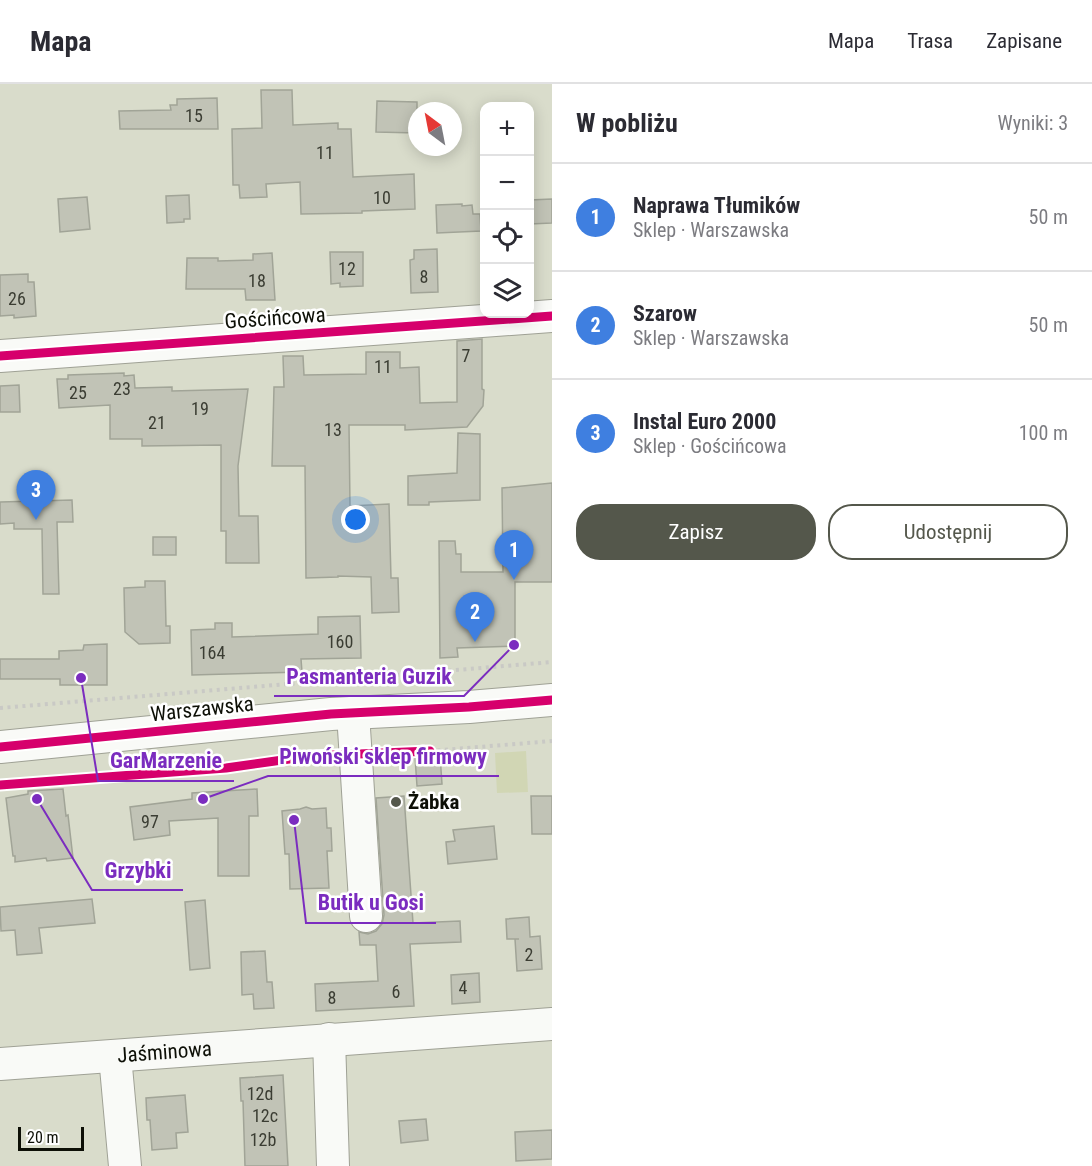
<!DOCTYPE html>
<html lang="pl">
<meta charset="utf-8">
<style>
body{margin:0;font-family:"Roboto Condensed",sans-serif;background:#f2f2f3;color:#2b2b33}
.controls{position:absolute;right:18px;top:18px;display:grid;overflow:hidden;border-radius:12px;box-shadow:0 3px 15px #0003}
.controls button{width:54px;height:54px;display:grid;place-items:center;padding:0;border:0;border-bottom:2px solid #e1e1e2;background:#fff;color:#2b2b33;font:30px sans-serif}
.compass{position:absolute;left:408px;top:18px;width:54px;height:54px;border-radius:50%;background:#fff;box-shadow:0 3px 15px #0003;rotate:328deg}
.scale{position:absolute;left:18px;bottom:15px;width:66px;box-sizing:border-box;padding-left:6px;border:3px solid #0d0f06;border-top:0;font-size:16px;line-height:21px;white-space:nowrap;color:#0d0f06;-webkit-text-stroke:4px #fff;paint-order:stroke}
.you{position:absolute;left:356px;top:436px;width:21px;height:21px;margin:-15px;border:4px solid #fff;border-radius:50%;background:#1a73e8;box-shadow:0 0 0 9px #1a73e833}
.badge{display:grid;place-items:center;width:39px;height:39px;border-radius:50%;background:#54574b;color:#fff;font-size:20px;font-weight:700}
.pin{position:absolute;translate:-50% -50px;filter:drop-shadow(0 2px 3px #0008)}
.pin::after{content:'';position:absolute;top:32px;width:21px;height:18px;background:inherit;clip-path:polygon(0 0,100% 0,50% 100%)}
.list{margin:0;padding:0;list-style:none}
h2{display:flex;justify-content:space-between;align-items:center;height:78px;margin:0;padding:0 24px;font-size:26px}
h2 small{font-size:20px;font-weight:400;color:#7c7c81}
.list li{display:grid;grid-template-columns:39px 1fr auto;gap:18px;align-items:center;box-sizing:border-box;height:108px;padding:0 24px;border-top:2px solid #e1e1e2}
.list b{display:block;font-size:22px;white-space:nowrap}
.list p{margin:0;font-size:20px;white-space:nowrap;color:#7c7c81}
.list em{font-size:20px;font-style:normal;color:#7c7c81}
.actions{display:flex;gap:12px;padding:18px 24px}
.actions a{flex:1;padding:14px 0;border:2px solid #54574b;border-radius:24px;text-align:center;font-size:21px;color:#54574b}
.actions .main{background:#54574b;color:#fff}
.icon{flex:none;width:33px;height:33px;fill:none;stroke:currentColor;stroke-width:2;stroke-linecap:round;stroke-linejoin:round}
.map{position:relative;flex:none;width:552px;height:1082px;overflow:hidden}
header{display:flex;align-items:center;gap:36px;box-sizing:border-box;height:84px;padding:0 30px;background:#fff;border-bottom:2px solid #e1e1e2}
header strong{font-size:28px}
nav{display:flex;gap:33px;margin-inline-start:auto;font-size:21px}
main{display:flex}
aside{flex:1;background:#fff}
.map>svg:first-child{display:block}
.green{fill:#d1d6b4}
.building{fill:#c1c3b6;stroke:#a1a497;stroke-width:1.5}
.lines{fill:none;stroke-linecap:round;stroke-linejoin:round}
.minor-casing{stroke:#9fa195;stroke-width:34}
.path{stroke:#c9c9c5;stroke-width:4;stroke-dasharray:3 4.5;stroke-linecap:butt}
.minor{stroke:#f9faf7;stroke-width:32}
.cycleway-casing{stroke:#fff;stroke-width:13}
.cycleway{stroke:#d6006c;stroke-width:9}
.poi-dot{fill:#54574b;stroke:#fff;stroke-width:2}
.labels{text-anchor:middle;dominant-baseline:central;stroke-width:5;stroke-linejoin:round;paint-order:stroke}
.number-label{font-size:18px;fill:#3b3d33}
.street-label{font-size:21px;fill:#0d0f06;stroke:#fff}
.poi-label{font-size:21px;font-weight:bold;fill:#0d0f06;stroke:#fff;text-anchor:start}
.leader{fill:none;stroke:#7b2cbf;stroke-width:2}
.callout-dot{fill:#7b2cbf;stroke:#fff;stroke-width:2}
.callout-label{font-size:22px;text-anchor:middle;font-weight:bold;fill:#7b2cbf;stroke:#fff;stroke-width:5;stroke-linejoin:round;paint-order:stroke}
</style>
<header>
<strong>Mapa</strong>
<nav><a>Mapa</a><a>Trasa</a><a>Zapisane</a></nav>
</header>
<main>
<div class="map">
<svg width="552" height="1082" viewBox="0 0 552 1082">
<rect width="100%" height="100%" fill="#d9dccb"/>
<!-- green -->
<path class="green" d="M526,667L528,708L497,709L495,669Z"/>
<!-- building -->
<g class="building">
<path d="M261,6H292L293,41L338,39V45H351L353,93L414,90L415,125L362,127V129L301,130L300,98L266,100L267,113L240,114L239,101H233L232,45L262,44Z"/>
<path d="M217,14L218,45H120L119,27L171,26L170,21H177V15Z"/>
<path d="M377,17L417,18V49L376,48Z"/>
<path d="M189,111L190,135H184V138L167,139L166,112Z"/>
<path d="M87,113L90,145L60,148L58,115Z"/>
<path d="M552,115V139L530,140V116Z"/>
<path d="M462,120V122L472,121L473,130H480L481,147L437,149L436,121Z"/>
<path d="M437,165L438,208L411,209L410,176L414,175V166Z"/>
<path d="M330,168H363V202L340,203V199L331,200Z"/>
<path d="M272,169L275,216H246L245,205H186L187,174H218V177L253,176V170Z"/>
<path d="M28,190V198H34L36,232L14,234V231L0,232V191Z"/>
<path d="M482,255V305L484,306L483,322L467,343L405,346V341H349L350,422L389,420L391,494H398L399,528L372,529L371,493L338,492V493L306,494L305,382H272L274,303H284L283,272H303L304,291L366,290V268H400V284L419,283L420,319L457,318V257Z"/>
<path d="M124,289V292L134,291L135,304L172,303V307L248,305L238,382L239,432H258L259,479H226V447H221V361L142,362V355H110V321L59,324L57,295H68V291Z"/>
<path d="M19,301L20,328H0V302Z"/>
<path d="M458,349L480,350V416L429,418V421H408V392L457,389Z"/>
<path d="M552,399V498H515V562L457,564L458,573L440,574L439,457H455L456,470H461V488H503L502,404Z"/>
<path d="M72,416L73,438H57L59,510H43L42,445H14V439L0,440V418Z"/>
<rect x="153" y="453" width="23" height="18"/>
<path d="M145,497H165L166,542H170V559L139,560L125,548L124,504L145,503Z"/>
<path d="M360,532L361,574L301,575L302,588L192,591L191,546L215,545V539H232V553L318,550V533Z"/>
<path d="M107,560V601H60V595H0V575H59V567L83,566L84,561Z"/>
<path d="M440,671L442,700L417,702L415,673Z"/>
<path d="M63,705L66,732L68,731L73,774L47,777L46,774L15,778V772H13L6,714L28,710V707Z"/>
<path d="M257,705L258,732H249V792H218V734L169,737L170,751L134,756L130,723L192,715V709Z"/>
<path d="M404,712L413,839L460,837L461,858L410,860L414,922L316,927L315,900L378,897L376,861H360L359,848L368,850L376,847L382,840L384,831L376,714Z"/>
<path d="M531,712H552V750H532Z"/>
<path d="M306,723L312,725L326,724L327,744H331L332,767H327L329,804L290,805L289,770H285L282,727L300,725Z"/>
<path d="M494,742L497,775L448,780L446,758L455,757L453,746Z"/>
<path d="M92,815L95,839L39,844L42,869L17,871L15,846L1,847L0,823Z"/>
<path d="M205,816L210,884L190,886L185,818Z"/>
<path d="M529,833L530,853L540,852L542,885L517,887L515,855H519H507L506,835Z"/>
<path d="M265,867L267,898H272L274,924L254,925L253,910L242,911L241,868Z"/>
<path d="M479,889L480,918L452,920L451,891Z"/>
<path d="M283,991L288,1082H245L243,1017H241L240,994Z"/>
<path d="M185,1011L188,1048L176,1049L177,1064L152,1066L150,1036H147L146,1014Z"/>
<path d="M426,1035L428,1056L401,1059L399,1037Z"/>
<path d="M552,1046V1075L516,1077L515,1048Z"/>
</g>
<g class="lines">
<!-- minor casing -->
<g class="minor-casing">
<g id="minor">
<path d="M0,272L552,232"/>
<path d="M353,629L366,832"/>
<path d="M0,663L331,630L469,623L552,616"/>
<path d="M329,955L333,1082"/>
<path d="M115,972L125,1082"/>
<path id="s1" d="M0,980L552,940"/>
</g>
</g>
<!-- path -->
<g class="path">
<path d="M0,624L552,578"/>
<path d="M430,667L552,657"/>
</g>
<!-- minor -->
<use href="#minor" class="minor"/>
<!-- cycleway casing -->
<g class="cycleway-casing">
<g id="cycleway">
<path d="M0,272L552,232"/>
<path d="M0,663L331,630L469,623L552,616"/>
<path d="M0,701L226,684L311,672L430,667"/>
</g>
</g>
<!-- cycleway -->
<use href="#cycleway" class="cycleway"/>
</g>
<!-- markers -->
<circle class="poi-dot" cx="396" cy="718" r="6"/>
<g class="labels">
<!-- number labels -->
<g class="number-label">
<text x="194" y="31">15</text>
<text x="325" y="68">11</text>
<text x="382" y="113">10</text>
<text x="347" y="184">12</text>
<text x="424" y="192">8</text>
<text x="257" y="196">18</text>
<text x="17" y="214">26</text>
<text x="466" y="271">7</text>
<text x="383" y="282">11</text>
<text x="122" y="304">23</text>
<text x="78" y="308">25</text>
<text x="200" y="324">19</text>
<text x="157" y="338">21</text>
<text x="333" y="345">13</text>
<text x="340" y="557">160</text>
<text x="212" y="568">164</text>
<text x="150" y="737">97</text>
<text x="529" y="870">2</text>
<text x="463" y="903">4</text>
<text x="396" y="907">6</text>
<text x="332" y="913">8</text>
<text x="260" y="1009">12d</text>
<text x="265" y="1031">12c</text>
<text x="263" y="1055">12b</text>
</g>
<!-- street labels -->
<g class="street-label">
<text transform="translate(275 234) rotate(-4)">Gościńcowa</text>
<text transform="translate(202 625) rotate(-6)">Warszawska</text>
<text stroke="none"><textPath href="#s1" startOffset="165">Jaśminowa</textPath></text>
</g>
<!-- poi labels -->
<g class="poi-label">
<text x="408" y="718">Żabka</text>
</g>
</g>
<!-- callouts -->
<path class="leader" d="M514 561L464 612H274M203 715L268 692H499M81 594L98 697H234M37 715L92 806H183M294 736L306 839H436"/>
<g class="callout-dot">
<circle cx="514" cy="561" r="6"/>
<circle cx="203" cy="715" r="6"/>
<circle cx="81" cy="594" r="6"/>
<circle cx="37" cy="715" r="6"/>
<circle cx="294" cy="736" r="6"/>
</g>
<g class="callout-label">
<text x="369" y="600">Pasmanteria Guzik</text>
<text x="383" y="680">Piwoński sklep firmowy</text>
<text x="166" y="684">GarMarzenie</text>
<text x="138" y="794">Grzybki</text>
<text x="371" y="826">Butik u Gosi</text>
</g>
</svg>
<div class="controls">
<button>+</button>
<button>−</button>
<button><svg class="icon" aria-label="locate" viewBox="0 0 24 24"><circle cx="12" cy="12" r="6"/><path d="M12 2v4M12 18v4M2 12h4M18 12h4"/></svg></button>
<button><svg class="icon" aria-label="layers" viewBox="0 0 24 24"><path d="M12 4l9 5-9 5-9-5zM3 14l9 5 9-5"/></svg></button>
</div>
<svg class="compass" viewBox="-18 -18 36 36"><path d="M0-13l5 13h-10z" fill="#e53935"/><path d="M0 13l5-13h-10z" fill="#7c7c81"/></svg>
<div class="scale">20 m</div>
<div class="you"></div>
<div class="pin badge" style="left:514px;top:496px;background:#3f7fe0">1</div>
<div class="pin badge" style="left:475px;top:558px;background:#3f7fe0">2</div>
<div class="pin badge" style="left:36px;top:436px;background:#3f7fe0">3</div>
</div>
<aside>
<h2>W pobliżu<small>Wyniki: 3</small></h2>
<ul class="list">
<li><span class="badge" style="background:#3f7fe0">1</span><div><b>Naprawa Tłumików</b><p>Sklep · Warszawska</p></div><em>50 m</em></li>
<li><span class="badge" style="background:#3f7fe0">2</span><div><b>Szarow</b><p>Sklep · Warszawska</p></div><em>50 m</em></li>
<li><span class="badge" style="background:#3f7fe0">3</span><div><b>Instal Euro 2000</b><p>Sklep · Gościńcowa</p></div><em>100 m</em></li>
</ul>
<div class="actions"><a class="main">Zapisz</a><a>Udostępnij</a></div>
</aside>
</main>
